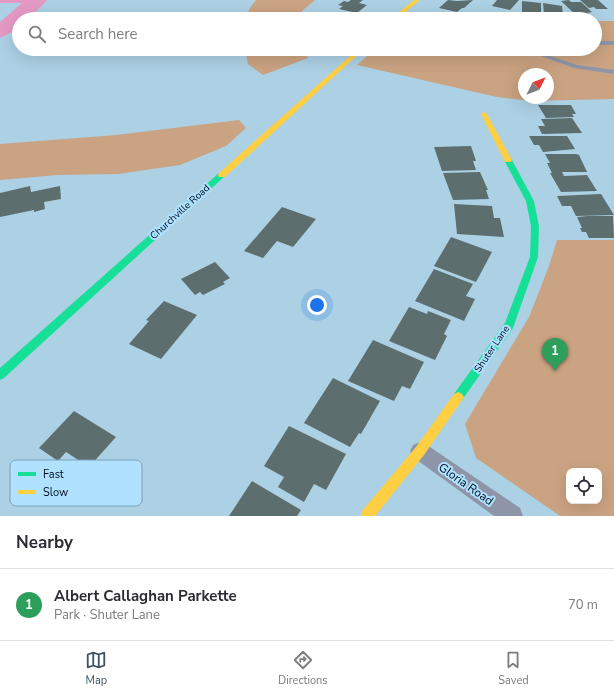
<!DOCTYPE html>
<meta charset="utf-8">
<style>
body{margin:0;font-family:"Nunito Sans",sans-serif;background:#f2f2f3;color:#2b2b33}
.controls{position:absolute;right:12px;bottom:12px;display:grid;overflow:hidden;border-radius:8px;box-shadow:0 4px 16px #0002}
.controls button{width:36px;height:36px;display:grid;place-items:center;padding:0;border:0;border-bottom:1px solid #e1e1e2;background:#fff;color:#2b2b33;font:20px sans-serif}
.compass{position:absolute;left:518px;top:68px;width:36px;height:36px;border-radius:50%;background:#fff;box-shadow:0 4px 16px #0002;rotate:48deg}
.you{position:absolute;left:317px;top:305px;width:14px;height:14px;margin:-10px;border:3px solid #fff;border-radius:50%;background:#1a73e8;box-shadow:0 0 0 6px #1a73e833}
.badge{display:grid;place-items:center;width:26px;height:26px;border-radius:50%;background:#3c5362;color:#fff;font-size:13px;font-weight:700}
.pin{position:absolute;translate:-50% -33px;filter:drop-shadow(0 1px 2px #0008)}
.pin::after{content:'';position:absolute;top:21px;width:14px;height:12px;background:inherit;clip-path:polygon(0 0,100% 0,50% 100%)}
.list{margin:0;padding:0;list-style:none}
h2{display:flex;justify-content:space-between;align-items:center;height:52px;margin:0;padding:0 16px;font-size:17px}
h2 small{font-size:13px;font-weight:400;color:#7c7c81}
.list li{display:grid;grid-template-columns:26px 1fr auto;gap:12px;align-items:center;box-sizing:border-box;height:72px;padding:0 16px;border-top:1px solid #e1e1e2}
.list b{display:block;font-size:15px;white-space:nowrap}
.list p{margin:0;font-size:13px;white-space:nowrap;color:#7c7c81}
.list em{font-size:13px;font-style:normal;color:#7c7c81}
.icon{flex:none;width:22px;height:22px;fill:none;stroke:currentColor;stroke-width:2;stroke-linecap:round;stroke-linejoin:round}
.map{position:relative;flex:none;width:614px;height:516px;overflow:hidden}
.search{position:absolute;background:#fff;box-shadow:0 4px 16px #0002;left:12px;right:12px;top:12px;height:44px;display:flex;align-items:center;gap:10px;box-sizing:border-box;padding:0 14px;border-radius:22px;color:#7c7c81;font-size:15px}
.sheet{height:124px;background:#fff}
nav{display:flex;justify-content:space-around;align-items:center;box-sizing:border-box;height:56px;border-top:1px solid #e1e1e2;background:#fff;font-size:11px;color:#7c7c81}
nav a{display:grid;justify-items:center;gap:2px}
nav .on{color:#3c5362}
.map>svg:first-child{display:block}
.green{fill:#caa382;fill-rule:evenodd}
.water{fill:#e499c4}
.building{fill:#5d6e6f}
.lines{fill:none;stroke-linecap:round;stroke-linejoin:round}
.lane{fill:#8e95a8;fill-rule:evenodd}
.street{fill:#8e95a8;fill-rule:evenodd}
.fast{fill:#16e098;fill-rule:evenodd}
.slow{fill:#ffcf43;fill-rule:evenodd}
.labels{text-anchor:middle;dominant-baseline:central;stroke-width:4;stroke-linejoin:round;paint-order:stroke}
.street-label{font-size:10px;fill:#000f1c;stroke:#b0e1fe}
.near-street-label{font-size:12px;fill:#000f1c;stroke:#b0e1fe}
.key{fill:#b0e1fe;stroke:#7ba2ba;stroke-width:1}
.key-label{font-size:11px;fill:#000f1c}
</style>
<div class="map">
<svg width="614" height="516" viewBox="0 0 614 516">
<rect width="100%" height="100%" fill="#acd0e4"/>
<!-- green -->
<g class="green">
<path d="M256,0H315L302,11L300,19H245L250,8Z"/>
<path d="M595,21H614V99L530,101L497,97L357,65L375,49H595ZM524,74H548V98H524Z"/>
<path d="M245,49H302L308,58L263,75L248,64Z"/>
<path d="M239,120L246,128L226,146L180,165L118,174L57,175L0,180V144L116,135Z"/>
<path d="M557,240H614V516H560L476,458L465,424L529,317L549,266ZM569,471H599V501H569Z"/>
</g>
<!-- water -->
<path class="water" d="M0,0H47L29,19H19V28L18,29L0,38V22L22,3H0Z"/>
<!-- building -->
<g class="building">
<path d="M351,0H363L359,3L367,5L357,13L339,9L343,6L338,5L344,1L348,2Z"/>
<path d="M448,0L457,1L473,0L464,8H462L457,12L439,8Z"/>
<path d="M497,0H519L510,10L492,6Z"/>
<path d="M569,0L571,2H581L592,12L587,13L589,14L576,15L561,1Z"/>
<path d="M580,0H598L608,9H596L594,7L589,8Z"/>
<path d="M522,1L541,3V14L533,13V16L522,15Z"/>
<path d="M543,3L562,6L563,15L544,14Z"/>
<path d="M538,105H571L576,114H572L574,117L546,118Z"/>
<path d="M572,118L582,133L542,134L538,126H545L541,119Z"/>
<path d="M529,136H567L575,149L543,152L539,145H534Z"/>
<path d="M471,146L476,161H473L476,170L442,171L434,147Z"/>
<path d="M545,154H576L579,155L587,172H562L564,176L587,175L597,191L561,192L550,173H552L547,163H550Z"/>
<path d="M480,172L488,190H486L489,199L453,200L443,173Z"/>
<path d="M30,186L31,192L60,186L61,199L44,202L45,209L34,212V210L0,217V193Z"/>
<path d="M601,194L614,215L576,216L571,206H562L557,196Z"/>
<path d="M454,204L492,206L494,218H500L504,237L457,234Z"/>
<path d="M282,207L316,219L293,247L277,241L263,258L244,251Z"/>
<path d="M587,216H613L614,238H589L586,232H582L580,228H582L577,217Z"/>
<path d="M451,237L492,252L476,282L434,266Z"/>
<path d="M215,262L230,278L223,282L225,284L203,295L200,292L195,295L181,279Z"/>
<path d="M434,269L473,284L466,296L475,299L464,321L415,301Z"/>
<path d="M164,301L197,315L161,359L129,344L149,321L146,320Z"/>
<path d="M409,307L427,314L428,311L451,320L444,334L447,336L435,360L389,341Z"/>
<path d="M373,340L424,362L410,389L402,386L394,401L348,381Z"/>
<path d="M333,378L380,401L361,434L359,433L350,447L304,423Z"/>
<path d="M74,411L116,437L89,467L66,452L58,461L39,448Z"/>
<path d="M289,426L346,454L326,490L314,484L304,502L278,487L284,477L264,466Z"/>
<path d="M252,481L301,510L297,516H229Z"/>
</g>
<g class="lines">
<!-- lane -->
<g class="lane">
<rect x="595" y="41" width="19" height="4"/>
<path d="M522,49H530L577,65L614,70V74L574,68Z"/>
</g>
<!-- street -->
<path class="street" d="M420,442L427,445L520,508L523,516H494L413,457L410,451L413,445Z"/>
<!-- fast -->
<g class="fast">
<path d="M505,158H511L512,160L534,201L539,226L538,257L513,328L462,400L458,402L454,400L452,397L454,394L505,323L530,257L531,226L526,201L504,160Z"/>
<path d="M219,173H225L226,175L4,378L0,380V368Z"/>
</g>
<!-- slow -->
<g class="slow">
<path d="M414,0H420L397,19H391Z"/>
<path d="M358,49H364L225,177H219L218,175L219,173Z"/>
<path d="M484,112L487,114L512,160L511,162H505L481,114Z"/>
<path d="M458,392L462,394L464,397L462,400L424,455L375,516H361L362,511L416,447L454,394Z"/>
</g>
</g>
<g class="labels">
<!-- street labels -->
<g class="street-label">
<text transform="translate(180 212) rotate(-42)">Churchville Road</text>
<text transform="translate(492 349) rotate(-56)">Shuter Lane</text>
</g>
<!-- near-street labels -->
<g class="near-street-label">
<text transform="translate(466 484) rotate(35)">Gloria Road</text>
</g>
</g>
<!-- legend -->
<rect x="10" y="460" width="132" height="46" rx="6" class="key"/>
<rect x="18" y="472" width="18" height="4" fill="#16e098"/>
<rect x="18" y="490" width="18" height="4" fill="#ffcf43"/>
<g class="key-label">
<text x="43" y="478">Fast</text>
<text x="43" y="496">Slow</text>
</g>
</svg>
<div class="controls">
<button><svg class="icon" aria-label="locate" viewBox="0 0 24 24"><circle cx="12" cy="12" r="6"/><path d="M12 2v4M12 18v4M2 12h4M18 12h4"/></svg></button>
</div>
<svg class="compass" viewBox="-18 -18 36 36"><path d="M0-13l5 13h-10z" fill="#e53935"/><path d="M0 13l5-13h-10z" fill="#7c7c81"/></svg>
<div class="you"></div>
<div class="pin badge" style="left:555px;top:371px;background:#2e9e5b">1</div>
<div class="search"><svg class="icon" aria-label="search" viewBox="0 0 24 24"><circle cx="10" cy="10" r="6"/><path d="M15 15l6 6"/></svg>Search here</div>
</div>
<section class="sheet">
<h2>Nearby<small></small></h2>
<ul class="list">
<li><span class="badge" style="background:#2e9e5b">1</span><div><b>Albert Callaghan Parkette</b><p>Park · Shuter Lane</p></div><em>70 m</em></li>
</ul>
</section>
<nav>
<a class="on"><svg class="icon" aria-label="map" viewBox="0 0 24 24"><path d="M3 6l6-2 6 2 6-2v14l-6 2-6-2-6 2zM9 4v14M15 6v14"/></svg>Map</a>
<a><svg class="icon" aria-label="directions" viewBox="0 0 24 24"><path d="M12 3l9 9-9 9-9-9zM9 14v-3h6M13 9l2 2-2 2"/></svg>Directions</a>
<a><svg class="icon" aria-label="saved" viewBox="0 0 24 24"><path d="M7 4h10v16l-5-4-5 4z"/></svg>Saved</a>
</nav>
